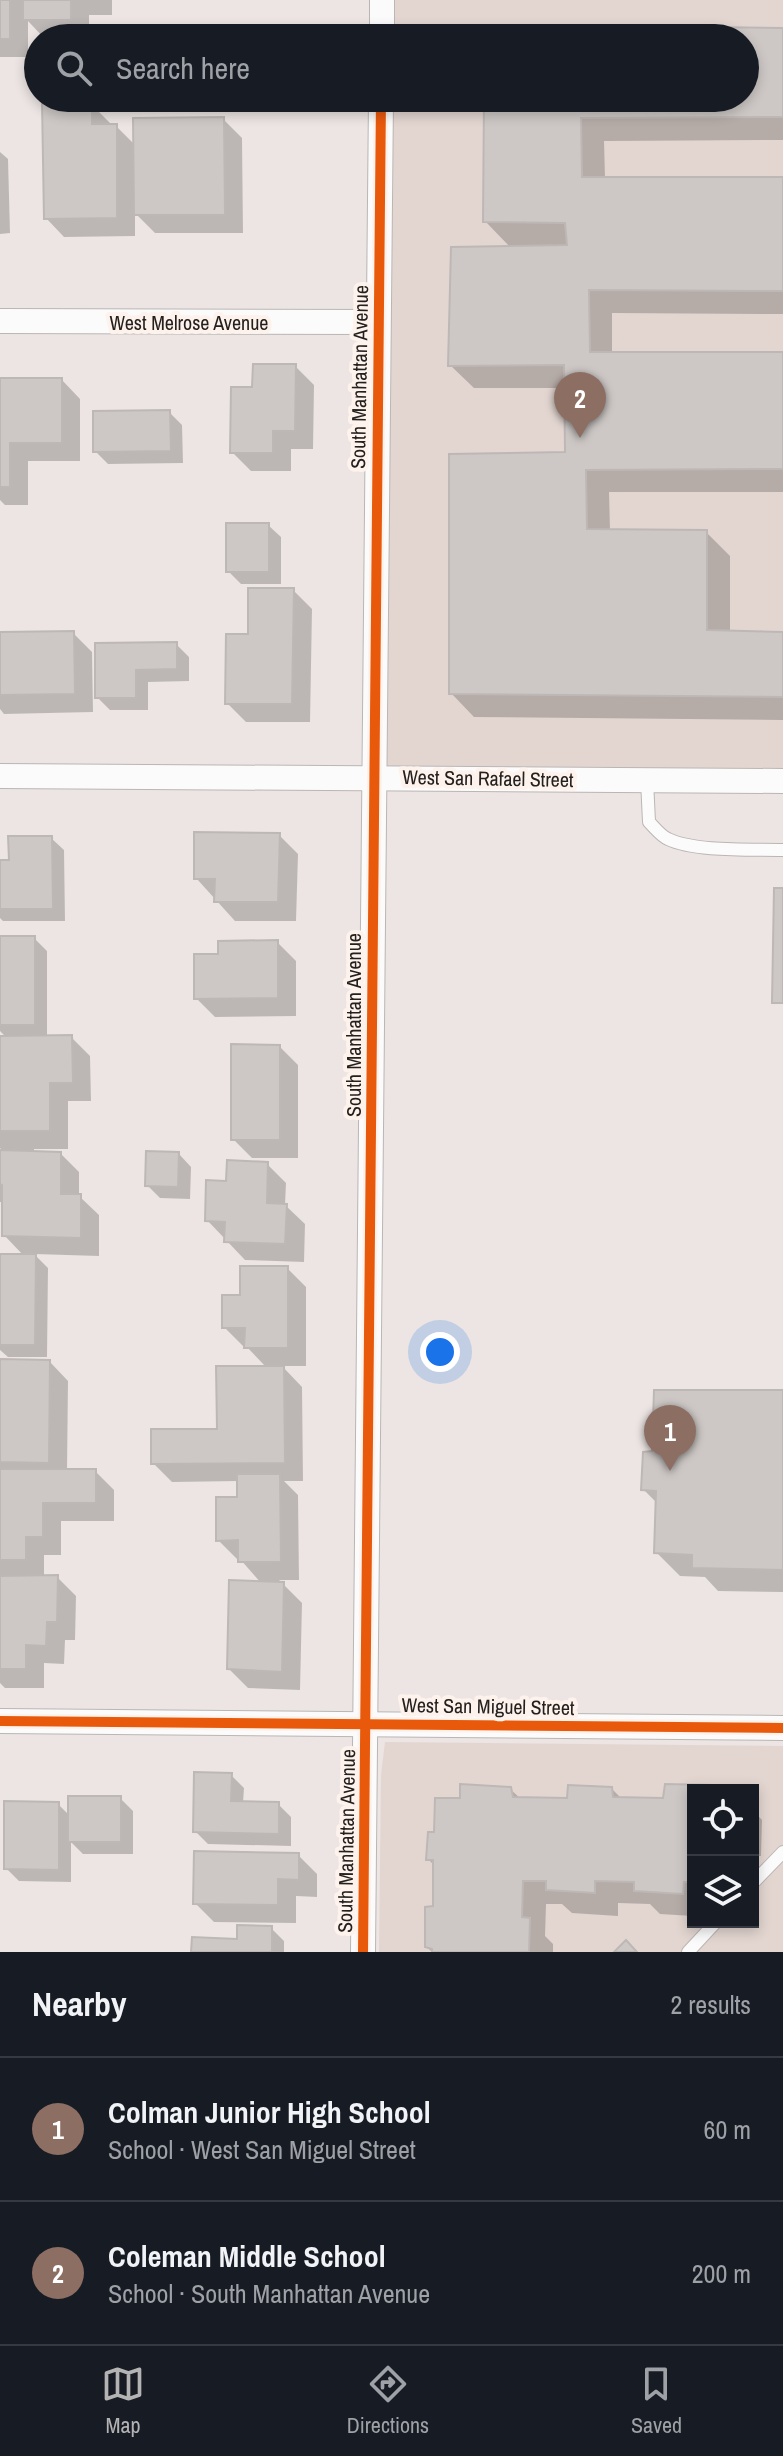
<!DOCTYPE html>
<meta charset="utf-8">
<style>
body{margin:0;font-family:"Archivo Narrow",sans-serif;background:#20242c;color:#f1f3f6}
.controls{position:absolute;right:24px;bottom:24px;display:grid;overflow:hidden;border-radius:0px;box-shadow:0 4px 12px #0003}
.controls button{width:72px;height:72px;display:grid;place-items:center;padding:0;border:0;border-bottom:2px solid #363941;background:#171b24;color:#f1f3f6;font:40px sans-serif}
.you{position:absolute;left:440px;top:1352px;width:28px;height:28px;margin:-20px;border:6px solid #fff;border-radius:50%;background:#1a73e8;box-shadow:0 0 0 12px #1a73e833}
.badge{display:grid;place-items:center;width:52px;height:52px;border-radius:50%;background:#b4b3b4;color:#fff;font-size:26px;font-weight:700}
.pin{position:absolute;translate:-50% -66px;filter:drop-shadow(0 2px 4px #0008)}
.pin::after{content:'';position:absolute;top:42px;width:28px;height:24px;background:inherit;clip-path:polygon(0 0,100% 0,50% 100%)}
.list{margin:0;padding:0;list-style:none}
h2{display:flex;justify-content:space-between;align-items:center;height:104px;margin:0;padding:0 32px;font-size:34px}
h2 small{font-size:26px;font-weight:400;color:#9ea1a6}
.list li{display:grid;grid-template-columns:52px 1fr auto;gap:24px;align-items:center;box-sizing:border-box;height:144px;padding:0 32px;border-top:2px solid #363941}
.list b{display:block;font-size:30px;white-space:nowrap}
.list p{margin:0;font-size:26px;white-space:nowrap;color:#9ea1a6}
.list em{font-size:26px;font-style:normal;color:#9ea1a6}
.icon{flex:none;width:44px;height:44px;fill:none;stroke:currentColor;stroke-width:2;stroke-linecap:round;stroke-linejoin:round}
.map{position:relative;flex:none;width:783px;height:1952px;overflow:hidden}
.search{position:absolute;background:#171b24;box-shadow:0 4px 12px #0003;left:24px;right:24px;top:24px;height:88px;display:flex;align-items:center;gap:20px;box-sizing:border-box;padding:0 28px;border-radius:44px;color:#9ea1a6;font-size:30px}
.sheet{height:392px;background:#171b24}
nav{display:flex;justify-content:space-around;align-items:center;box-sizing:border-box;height:112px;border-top:2px solid #363941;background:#171b24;font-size:22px;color:#9ea1a6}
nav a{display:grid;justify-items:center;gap:4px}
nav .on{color:#b4b3b4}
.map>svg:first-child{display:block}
.built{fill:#e3d6d1;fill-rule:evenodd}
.shadow{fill:#0003}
.building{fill:#cdc8c6;stroke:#bdb8b6;stroke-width:2}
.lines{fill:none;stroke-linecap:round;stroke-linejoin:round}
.lane-casing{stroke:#bab6b4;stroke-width:14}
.street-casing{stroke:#bab6b4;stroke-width:26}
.lane{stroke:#fcfbfb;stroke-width:12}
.street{stroke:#fcfbfb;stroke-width:24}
.cycleway-casing{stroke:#fdf2ec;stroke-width:15}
.cycleway{stroke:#e8590c;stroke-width:10}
.labels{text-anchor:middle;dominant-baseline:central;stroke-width:8;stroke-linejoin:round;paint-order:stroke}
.street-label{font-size:20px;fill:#24201e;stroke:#fdf2ec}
</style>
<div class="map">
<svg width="783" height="1952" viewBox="0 0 783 1952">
<rect width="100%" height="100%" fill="#ece5e3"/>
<!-- built -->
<g class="built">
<path d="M383,0H783V781L373,777L381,98H745V38H382Z"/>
<path d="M385,1742L783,1746V1952H379L381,1775ZM693,1790H753V1922H693Z"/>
</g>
<!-- shadow -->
<g class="shadow">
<path d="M0,0H112V15H89V38H44L28,21V57H0Z"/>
<path d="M783,30V140L604,141L605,179H783V314L612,313V354H783V492H609L610,531L706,532L730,556V632L783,634V720L474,717L451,693L567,454L566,388H474L450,365L511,248L485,221L486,98H745V38H571Z"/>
<path d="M91,104L110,123V126H116L135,145L223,119L242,138L243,233H155L135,213V236L64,237L46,218Z"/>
<path d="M0,152L8,159L10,233L0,234Z"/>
<path d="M295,366L314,385L313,449H291V471H251L232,452L254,389Z"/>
<path d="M0,380H62L80,399V461H28V505H5L0,500Z"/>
<path d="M169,412L182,425L183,463L108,464L95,451Z"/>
<path d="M268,525L281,537V584H241L228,571Z"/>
<path d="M293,590L312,609L310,722H246L227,703L250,636Z"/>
<path d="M73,633L92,652L93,712L4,714L0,709V634Z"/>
<path d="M176,644L189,657V681L148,682V710H110L97,697V645Z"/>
<path d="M279,835L298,854L296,921H235L196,878Z"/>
<path d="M51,838L64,850L65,921H3L0,918V862H11Z"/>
<path d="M0,938H34L47,951V1038L71,1037L90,1056L91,1101H68V1149H34V1153L61,1154L79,1172V1196L99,1215V1256L34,1254L48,1268L47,1357H8L0,1350V1256H24L4,1235V1202H0V1152L5,1153L0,1148V1038H7L0,1031Z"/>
<path d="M277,942L296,961V1016L215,1017L196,998L220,956Z"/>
<path d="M280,1047L298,1065V1158H252L233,1139Z"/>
<path d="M179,1154L191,1167L190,1199L160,1198L147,1185Z"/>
<path d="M267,1164L286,1183L285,1205L305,1224L304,1262L245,1260L207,1220L228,1183Z"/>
<path d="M287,1268L306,1287V1366H282L302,1387L303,1481H284L298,1495L299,1580H279L302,1603L300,1690L248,1688L229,1669L261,1583L240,1559H237L218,1540L240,1499L239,1481L172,1482L153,1463L219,1431L267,1368L246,1346H243L224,1327L242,1297Z"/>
<path d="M0,1361L50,1362L68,1381L67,1471H95L114,1490V1521H61V1555H44V1577H57L76,1596L75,1640H65L64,1664L44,1663V1688H5L0,1683Z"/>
<path d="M783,1392V1592L718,1591L705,1577L680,1576L656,1552L658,1504L643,1489L654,1453Z"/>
<path d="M231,1775L244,1788L243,1803L278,1804L291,1817V1846L208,1844L195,1831Z"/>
<path d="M666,1786L712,1787L714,1790H693V1916L660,1914L650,1904L618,1903V1916L572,1913L562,1904H546L545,1936L553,1944V1952H432L427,1947L435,1908V1866L428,1859L436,1833L462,1800L510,1789L521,1799L569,1800L612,1789L622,1799L665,1800Z"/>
<path d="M120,1798L133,1811V1854H83L71,1842V1882L19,1881L6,1868L58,1804L70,1816Z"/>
<path d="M753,1810L762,1820L761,1856H753Z"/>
<path d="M298,1855L317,1874V1897L296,1896V1923L214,1922L195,1903Z"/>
<path d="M271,1928L284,1941V1952H193L238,1941Z"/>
</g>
<!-- building -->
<g class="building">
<rect x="0" y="0" width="10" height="39"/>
<rect x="23" y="0" width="48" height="20"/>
<path d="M568,25L783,28V117L581,118L582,177H783V291L589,290L590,352H783V469L586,470L587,529L707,530V630L783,632V697L449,694V454L565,452L564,365L448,366L451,247L567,245L565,223L483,222L484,98H745V38H569Z"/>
<path d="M42,101L92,102V124H117V218L44,219Z"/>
<path d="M224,117L225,215H134L133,118Z"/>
<path d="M253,364H296L295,431H273V453H230L231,387H252Z"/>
<path d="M0,378H62V443H10V487H0Z"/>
<path d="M170,410L171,451L93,452V411Z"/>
<rect x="226" y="523" width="43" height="49"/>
<path d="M248,588H294L292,704H225L226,634H248Z"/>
<path d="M74,631L75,694L0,695V632Z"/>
<path d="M177,642V669L136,670V698H95V643Z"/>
<path d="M194,832L280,833L278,902H214L215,879H194Z"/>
<path d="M8,836H52L53,909H0V860H9Z"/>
<path d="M774,888H783V1003H772Z"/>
<rect x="0" y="936" width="35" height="89"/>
<path d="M278,940V998L194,999V954H218V941Z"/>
<path d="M72,1035L73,1083H50V1131H0V1036Z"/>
<path d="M231,1044L280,1045V1140H231Z"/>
<path d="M0,1150L61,1152V1194H81V1238L2,1236V1185L0,1184Z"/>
<path d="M146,1151L179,1152L178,1187L145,1186Z"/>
<path d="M227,1160L268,1162L267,1203L287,1204L285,1244L224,1242L225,1222L205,1221L206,1180L226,1181Z"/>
<path d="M0,1254H36L35,1345H0Z"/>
<path d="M240,1266H288V1348H244L245,1328H222V1295H240Z"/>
<path d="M0,1359L50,1360L49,1463L0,1462Z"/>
<path d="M216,1366H284L285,1463L151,1464V1429H217Z"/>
<path d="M654,1390H783V1570L692,1568V1555L654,1553L656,1491L641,1490L643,1452L652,1451Z"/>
<path d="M0,1469H96V1503H43V1537H26V1560H0Z"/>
<path d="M237,1474H280L281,1562H238V1540L216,1541V1497H237Z"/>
<path d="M58,1575L57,1622H47L46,1646L26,1645V1669H0V1576Z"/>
<path d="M229,1580L284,1582L282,1672L227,1669Z"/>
<path d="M194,1772L232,1773L231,1801L279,1802V1834L193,1832Z"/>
<path d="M460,1784L511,1787L513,1797L567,1798L568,1785L612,1787L613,1797L663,1798L665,1784L713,1785V1790H693V1882H684L683,1894L634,1891V1882L595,1881V1893L546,1890V1881H523L522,1917L530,1918L529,1952H432V1949L425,1947V1907L433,1906V1860H426L428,1832H434L435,1798H460Z"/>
<rect x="68" y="1796" width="53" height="46"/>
<path d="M4,1801L59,1802V1870L4,1869Z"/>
<path d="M194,1851L299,1853V1880L278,1879V1905L193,1904Z"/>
<path d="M237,1925L272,1926V1952H191L192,1937L237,1939Z"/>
<path d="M626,1940L637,1952H614Z"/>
</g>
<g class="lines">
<!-- lane casing -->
<g class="lane-casing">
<g id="lane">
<path d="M647,780L649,822C655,828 661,836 668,839C695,852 752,849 783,850"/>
<path d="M753,1883L783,1852"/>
<path d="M688,1952L716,1922"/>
</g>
</g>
<!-- street casing -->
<g class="street-casing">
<g id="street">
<path d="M382,38V0"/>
<path d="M0,321L377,322"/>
<path d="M0,776L783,781"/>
<path d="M0,1721L783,1728"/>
<path d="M363,1952L381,98"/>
</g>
</g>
<!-- lane -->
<use href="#lane" class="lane"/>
<!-- street -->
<use href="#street" class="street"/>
<!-- cycleway casing -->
<g class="cycleway-casing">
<g id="cycleway">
<path d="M0,1721L783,1728"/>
<path d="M363,1952L381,98"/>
</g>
</g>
<!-- cycleway -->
<use href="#cycleway" class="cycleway"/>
</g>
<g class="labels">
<!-- street labels -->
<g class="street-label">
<text x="189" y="322">West Melrose Avenue</text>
<text transform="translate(359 377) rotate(-89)">South Manhattan Avenue</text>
<text transform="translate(488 778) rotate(1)">West San Rafael Street</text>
<text transform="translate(353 1025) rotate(-90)">South Manhattan Avenue</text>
<text transform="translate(488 1706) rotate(1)">West San Miguel Street</text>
<text transform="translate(346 1841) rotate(-89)">South Manhattan Avenue</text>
</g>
</g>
</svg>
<div class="controls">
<button><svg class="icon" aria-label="locate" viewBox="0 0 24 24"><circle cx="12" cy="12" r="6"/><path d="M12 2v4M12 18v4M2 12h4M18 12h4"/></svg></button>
<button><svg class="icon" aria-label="layers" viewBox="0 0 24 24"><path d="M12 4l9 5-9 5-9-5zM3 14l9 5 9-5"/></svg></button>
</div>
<div class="you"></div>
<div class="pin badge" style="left:670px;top:1471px;background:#8d6e63">1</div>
<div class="pin badge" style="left:580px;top:438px;background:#8d6e63">2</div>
<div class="search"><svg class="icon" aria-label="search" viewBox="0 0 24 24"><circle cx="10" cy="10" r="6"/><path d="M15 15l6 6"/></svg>Search here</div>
</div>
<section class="sheet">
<h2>Nearby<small>2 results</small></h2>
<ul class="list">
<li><span class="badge" style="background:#8d6e63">1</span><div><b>Colman Junior High School</b><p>School · West San Miguel Street</p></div><em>60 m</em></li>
<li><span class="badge" style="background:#8d6e63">2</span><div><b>Coleman Middle School</b><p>School · South Manhattan Avenue</p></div><em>200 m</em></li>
</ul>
</section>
<nav>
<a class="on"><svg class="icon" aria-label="map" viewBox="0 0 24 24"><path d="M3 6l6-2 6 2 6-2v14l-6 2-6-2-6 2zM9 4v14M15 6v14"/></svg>Map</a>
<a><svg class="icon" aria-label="directions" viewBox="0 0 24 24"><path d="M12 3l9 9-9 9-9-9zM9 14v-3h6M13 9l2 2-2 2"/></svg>Directions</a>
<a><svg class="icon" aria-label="saved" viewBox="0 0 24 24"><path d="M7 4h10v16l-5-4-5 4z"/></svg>Saved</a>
</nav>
